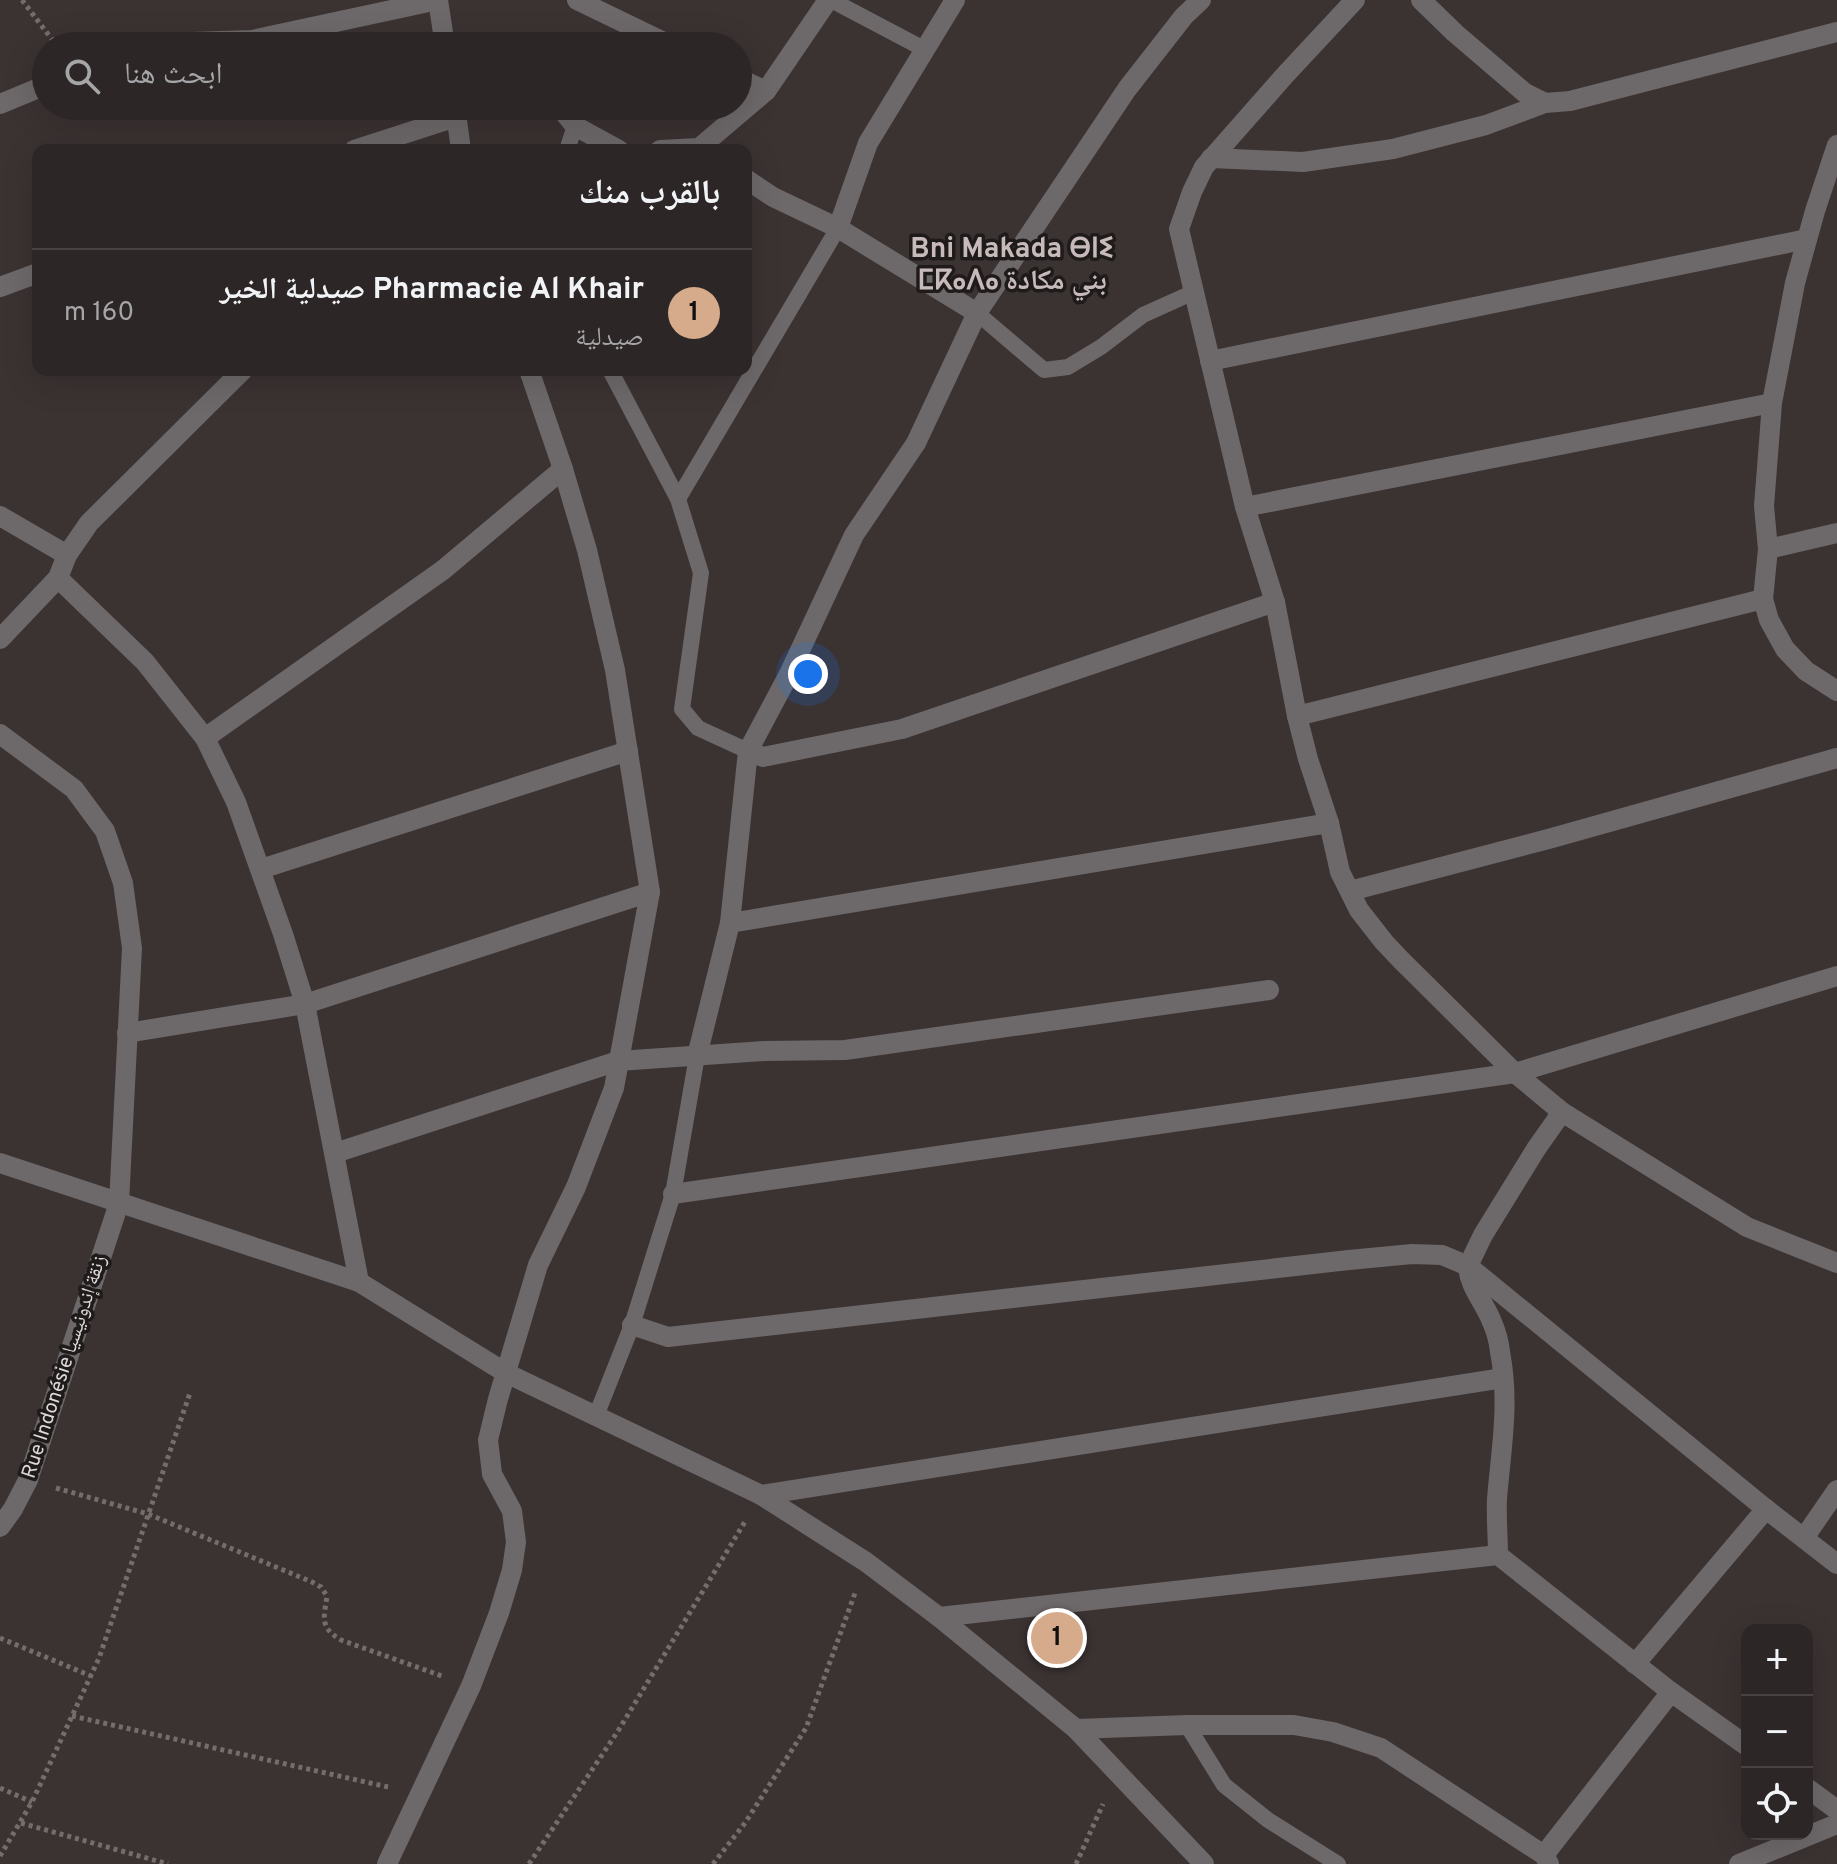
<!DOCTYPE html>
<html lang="ar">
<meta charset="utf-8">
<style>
body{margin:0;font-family:Overpass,"Noto Naskh Arabic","Noto Sans Tifinagh",sans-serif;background:#383232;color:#f1f3f6;direction:rtl}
.controls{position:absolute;right:24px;bottom:24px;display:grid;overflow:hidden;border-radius:16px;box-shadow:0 8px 32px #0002}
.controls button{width:72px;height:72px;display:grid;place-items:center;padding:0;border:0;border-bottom:2px solid #484343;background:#2c2626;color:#f1f3f6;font:40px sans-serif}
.you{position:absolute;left:808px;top:674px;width:28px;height:28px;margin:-20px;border:6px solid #fff;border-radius:50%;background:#1a73e8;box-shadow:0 0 0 12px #1a73e833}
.badge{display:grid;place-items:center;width:52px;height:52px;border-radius:50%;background:#d6ab8b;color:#111;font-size:26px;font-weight:700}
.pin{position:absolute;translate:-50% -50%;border:4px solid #fff;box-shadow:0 2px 8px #0006}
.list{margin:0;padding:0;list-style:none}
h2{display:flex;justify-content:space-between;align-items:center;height:104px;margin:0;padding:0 32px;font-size:34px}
h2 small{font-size:26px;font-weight:400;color:#a6a5a7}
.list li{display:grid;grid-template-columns:52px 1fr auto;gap:24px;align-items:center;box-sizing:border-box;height:128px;padding:0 32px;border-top:2px solid #484343}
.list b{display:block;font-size:30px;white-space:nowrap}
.list p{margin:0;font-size:26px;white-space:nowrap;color:#a6a5a7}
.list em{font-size:26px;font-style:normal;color:#a6a5a7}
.icon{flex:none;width:44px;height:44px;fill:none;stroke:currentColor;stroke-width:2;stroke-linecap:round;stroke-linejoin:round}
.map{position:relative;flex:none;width:1837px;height:1864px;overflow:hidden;direction:ltr}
.search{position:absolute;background:#2c2626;box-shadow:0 8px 32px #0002;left:32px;top:32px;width:720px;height:88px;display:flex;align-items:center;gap:20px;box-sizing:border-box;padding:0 28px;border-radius:44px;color:#a6a5a7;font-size:30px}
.panel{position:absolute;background:#2c2626;box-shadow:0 8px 32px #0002;left:32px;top:144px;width:720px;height:232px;border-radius:16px;direction:rtl}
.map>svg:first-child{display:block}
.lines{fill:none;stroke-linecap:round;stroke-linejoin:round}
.path{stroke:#756d6d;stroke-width:5;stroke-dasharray:4 4;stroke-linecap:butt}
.service{stroke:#6d6869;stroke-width:16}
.pedestrian{stroke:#6d6869;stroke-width:20}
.minor{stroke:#6d6869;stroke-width:20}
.tertiary{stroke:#6d6869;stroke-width:20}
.labels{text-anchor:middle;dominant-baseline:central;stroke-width:7;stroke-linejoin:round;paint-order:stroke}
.street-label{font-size:20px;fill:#ded8d8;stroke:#1f1b1b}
.district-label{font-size:28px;font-weight:bold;fill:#c7babb;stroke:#1f1b1b}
</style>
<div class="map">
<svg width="1837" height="1864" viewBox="0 0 1837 1864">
<rect width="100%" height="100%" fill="#3b3232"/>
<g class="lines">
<!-- path -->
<g class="path">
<path d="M22,0L57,46"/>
<path d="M56,1488L148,1514L312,1582L321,1587L327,1596C324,1618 319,1627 341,1640L442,1676"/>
<path d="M0,1638L91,1676"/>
<path d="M72,1716L388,1787"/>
<path d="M0,1788L32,1802"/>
<path d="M21,1823L168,1864"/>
<path d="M0,1856L32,1802L99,1658L190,1393"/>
<path d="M529,1864L618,1731L746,1520"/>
<path d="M713,1864L745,1823L806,1728L855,1593"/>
<path d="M1076,1864L1103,1804"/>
</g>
<!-- service -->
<g class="service">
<path d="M831,0L924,49"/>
<path d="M567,150L575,126"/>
<path d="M977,313L1044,370L1068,367L1101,347L1143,315L1194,292"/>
<path d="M610,370L678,499L701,573L682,709L698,728L748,751"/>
<path d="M678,499L838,228"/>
<path d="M596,1416L632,1325L673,1194L697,1056"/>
<path d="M1187,1725L1224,1785L1268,1820L1338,1864"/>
</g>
<!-- pedestrian -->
<g class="pedestrian">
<path d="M577,0L672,46"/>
<path d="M152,46L161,43L252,40L438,0"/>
<path d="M738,78L766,91"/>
<path d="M0,104L46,85"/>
</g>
<!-- minor -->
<g class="minor">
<path d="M1421,0L1455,33L1525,93L1545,103L1570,101L1837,32"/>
<path d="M559,106L575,126L619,150"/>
<path d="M1837,145L1815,211L1795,283L1772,403L1764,506L1768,549L1763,599L1769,620L1785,649L1806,671L1837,691"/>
<path d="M354,150L456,117"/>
<path d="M660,150L699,148L766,91L828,0"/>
<path d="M1211,158L1303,162L1393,149L1486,125L1545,103"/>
<path d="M746,179L773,197L838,228L977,313"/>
<path d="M838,228L868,143L955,0"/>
<path d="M0,287L38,273"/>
<path d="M1210,361L1807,239"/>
<path d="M1245,507L1772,403"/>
<path d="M0,516L67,555"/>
<path d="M1768,549L1837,533"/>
<path d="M58,578L145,662L205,738L236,802L283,934L305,1004L359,1282"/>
<path d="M0,639L58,578L67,555L89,523L243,370"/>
<path d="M1297,716L1763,599"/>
<path d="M0,734L74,789L105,831L123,883L132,948L119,1203L28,1480L13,1509L0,1527"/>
<path d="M205,738L443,570L563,469"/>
<path d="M748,751L763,757L902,729L1275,602"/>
<path d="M261,869L628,751"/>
<path d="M1350,891L1552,838L1837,758"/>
<path d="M730,923L1329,823"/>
<path d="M127,1033L305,1004L650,892"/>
<path d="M697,1056L730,923L748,751L789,674L854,535L916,443L977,313L1127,89L1184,16L1201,0"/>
<path d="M335,1153L618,1061L765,1051L845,1050L1269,990"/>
<path d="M0,1163L359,1282L506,1373"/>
<path d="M673,1194L1515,1073L1837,976"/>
<path d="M632,1325L668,1337L1349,1260L1412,1254L1442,1255L1468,1266L1766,1509L1837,1564"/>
<path d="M761,1495L1503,1378"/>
<path d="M1804,1538L1837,1490"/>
<path d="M1498,1555C1498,1536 1496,1518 1497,1499C1501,1449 1510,1403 1500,1352C1499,1342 1496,1331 1492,1322C1485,1303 1469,1287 1468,1266L1483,1235L1536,1149L1562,1112"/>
<path d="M939,1617L1498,1555L1671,1692L1747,1746"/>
<path d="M1635,1664L1766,1509"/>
<path d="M1076,1729L1187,1725H1294L1333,1732L1381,1748L1544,1855L1549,1864"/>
<path d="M1807,1788L1837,1810"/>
<path d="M1544,1855L1671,1692"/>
<path d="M1739,1864L1837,1824"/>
</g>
<!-- tertiary -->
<g class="tertiary">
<path d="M438,0L445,46"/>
<path d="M1355,0L1286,74L1204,167L1192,192L1179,229L1245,507L1275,602L1297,716L1308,759L1329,823L1340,872L1359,910L1384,942L1401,960L1515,1073L1562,1112L1747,1227L1837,1263"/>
<path d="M455,106L461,150"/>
<path d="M506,1373L761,1495L866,1562L939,1617L1076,1729L1204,1864"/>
<path d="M387,1864L471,1686L499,1613L512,1570L516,1542L512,1511L492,1474L488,1440L498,1399L538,1265L576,1187L614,1088L650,892L615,670L587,550L563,469L529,370"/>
</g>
</g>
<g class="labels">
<!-- street labels -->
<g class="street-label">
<text transform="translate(65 1367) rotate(-72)">Rue Indonésie زنقة إندونيسيا</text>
</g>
<!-- district labels -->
<g class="district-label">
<text x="1012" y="250">Bni Makada ⴱⵏⵉ<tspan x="1012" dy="32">ⵎⴽⴰⴷⴰ بني مكادة</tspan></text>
</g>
</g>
</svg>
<div class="controls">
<button>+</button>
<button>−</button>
<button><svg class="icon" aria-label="locate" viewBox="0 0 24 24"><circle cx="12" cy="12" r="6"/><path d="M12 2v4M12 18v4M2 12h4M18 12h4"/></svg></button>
</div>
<div class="you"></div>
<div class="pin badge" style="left:1057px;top:1638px">1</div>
<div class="search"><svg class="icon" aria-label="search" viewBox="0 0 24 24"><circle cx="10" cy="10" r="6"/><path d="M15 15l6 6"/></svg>ابحث هنا</div>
<section class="panel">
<h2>بالقرب منك<small></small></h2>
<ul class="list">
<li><span class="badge">1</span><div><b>Pharmacie Al Khair صيدلية الخير</b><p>صيدلية</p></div><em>160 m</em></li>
</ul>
</section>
</div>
